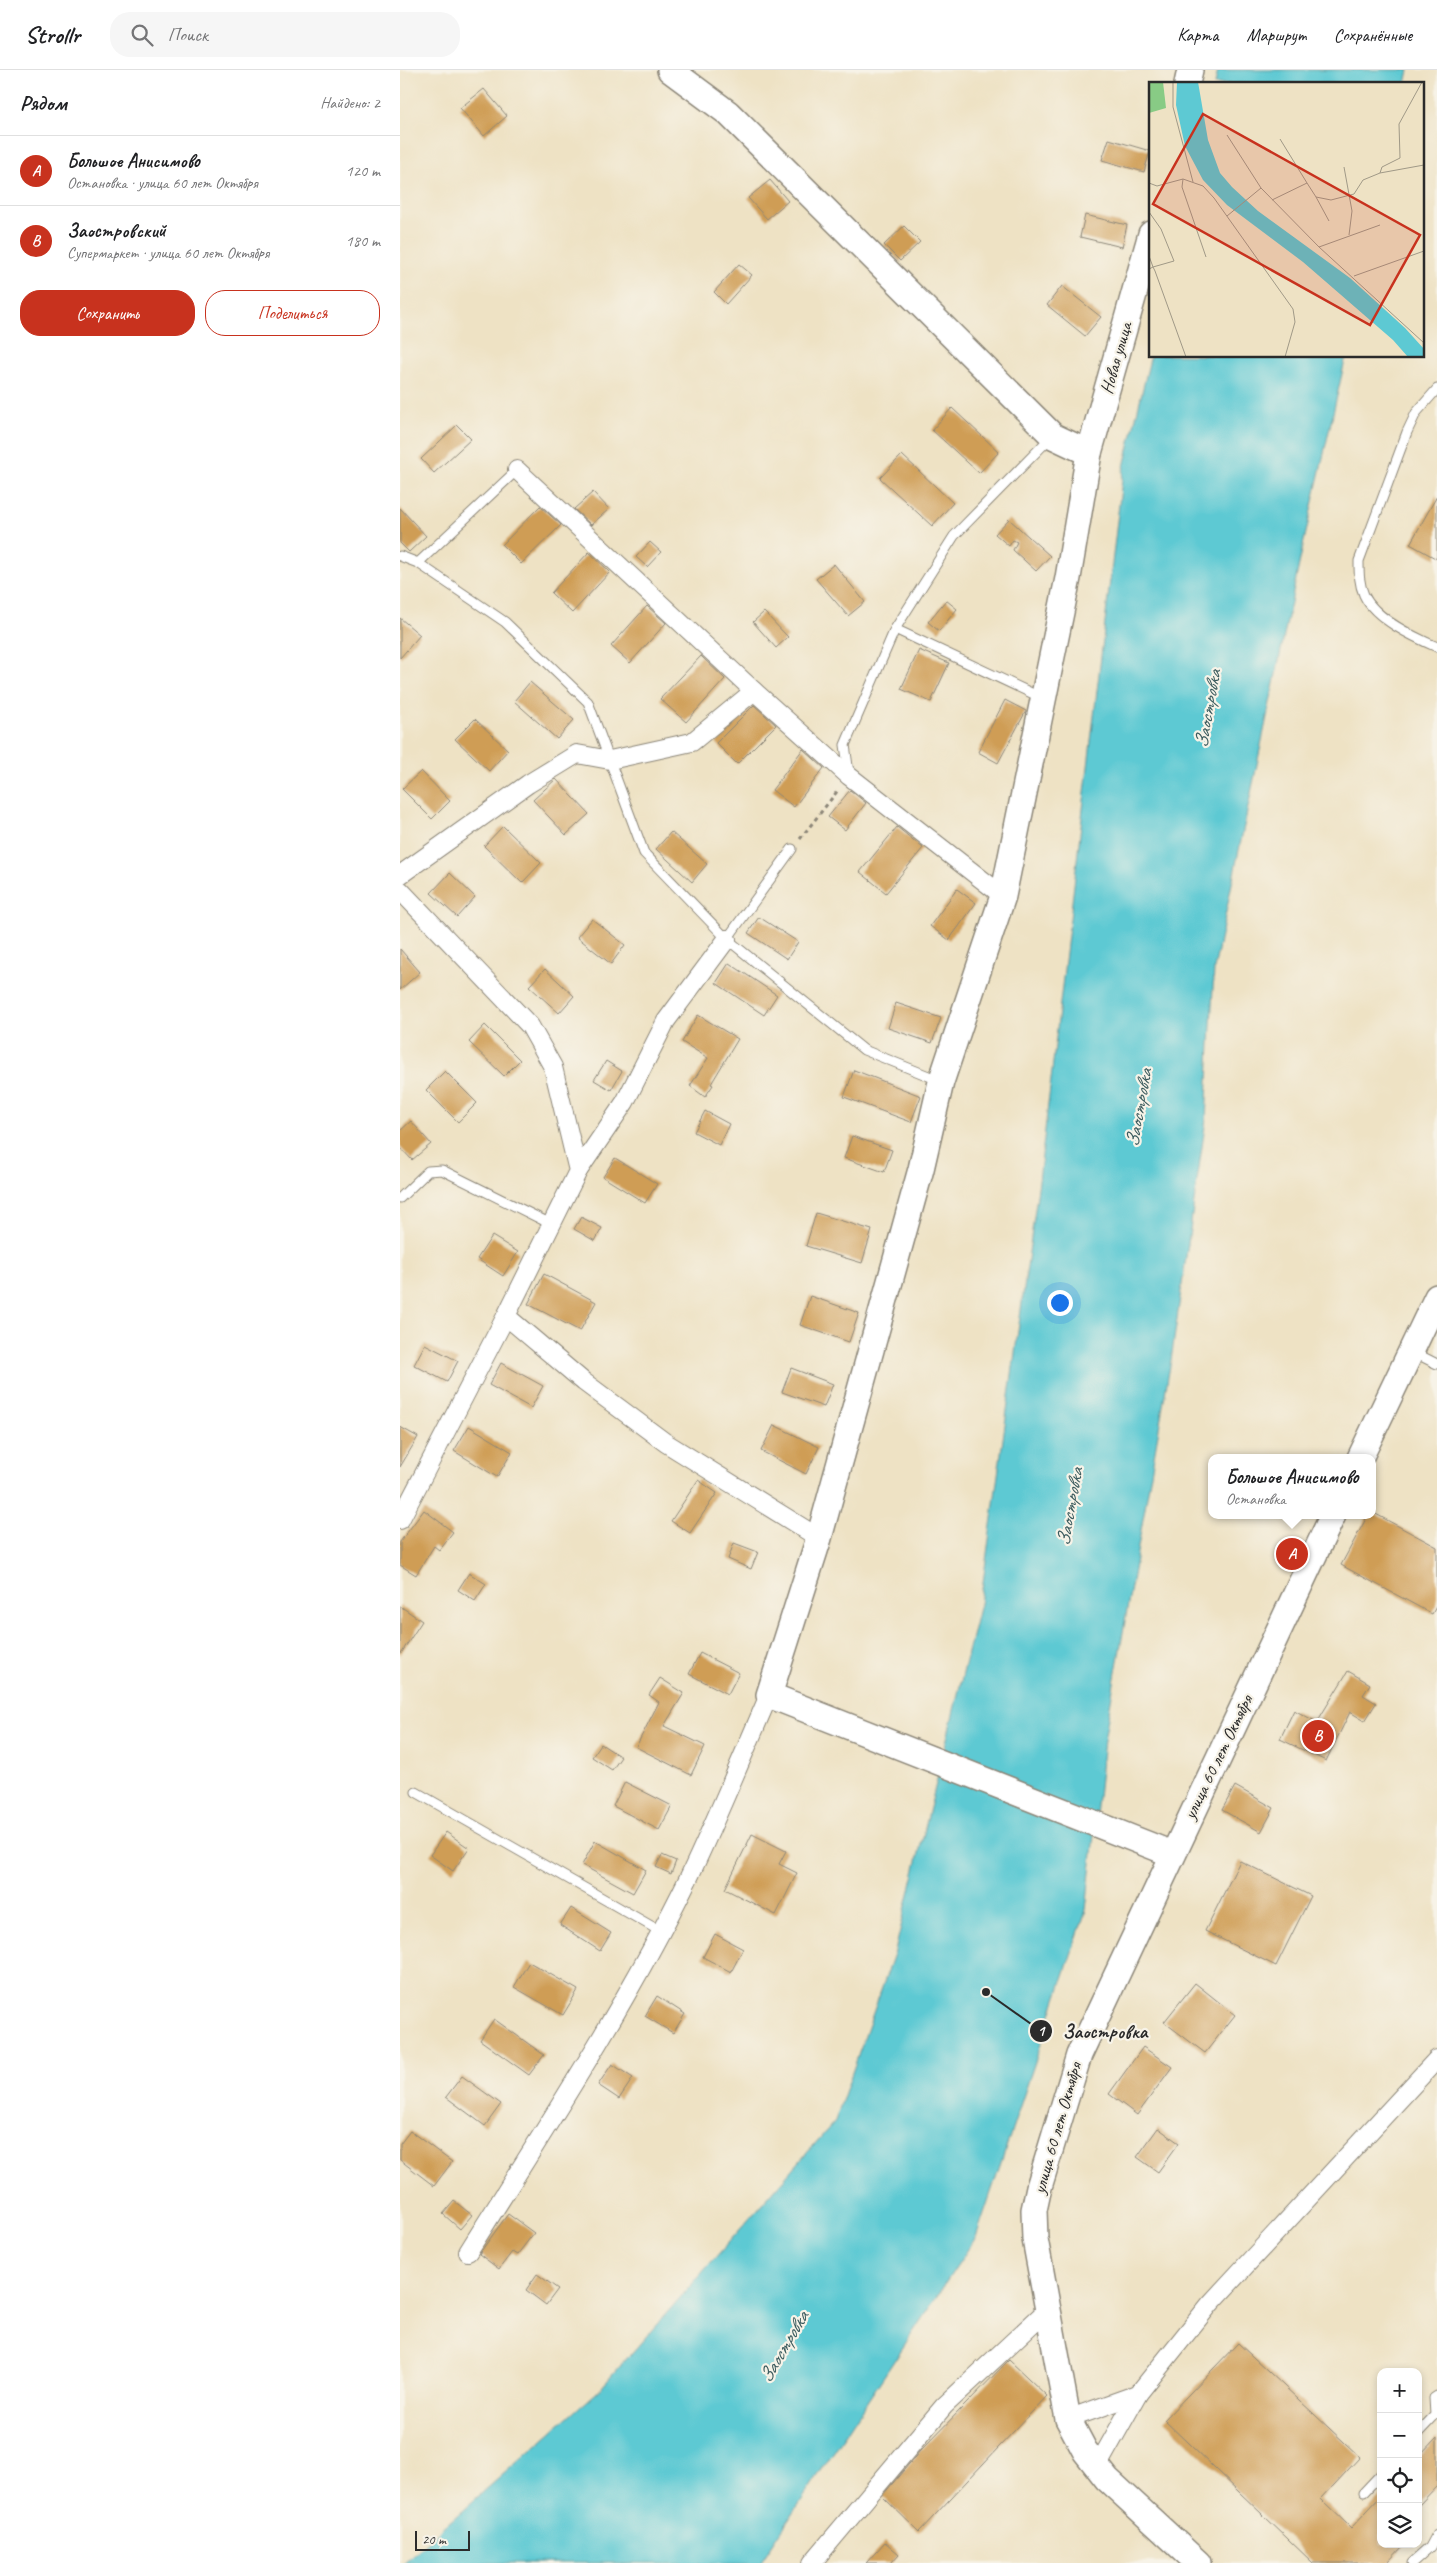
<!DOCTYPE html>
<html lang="ru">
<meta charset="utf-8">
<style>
body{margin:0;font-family:Caveat,sans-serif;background:#f6f6f6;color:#202124}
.controls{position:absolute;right:15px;bottom:15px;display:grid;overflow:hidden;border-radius:10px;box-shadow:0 2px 8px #0003}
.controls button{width:45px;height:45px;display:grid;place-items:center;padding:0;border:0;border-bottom:1px solid #e0e0e0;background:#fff;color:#202124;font:25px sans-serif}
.scale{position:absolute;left:15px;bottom:12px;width:55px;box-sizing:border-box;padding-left:5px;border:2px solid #2b2b2b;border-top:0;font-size:14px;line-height:18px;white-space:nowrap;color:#2b2b2b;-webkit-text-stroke:4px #f7f3e8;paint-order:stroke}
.you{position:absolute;left:659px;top:1232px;width:18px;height:18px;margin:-12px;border:4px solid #fff;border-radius:50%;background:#1a73e8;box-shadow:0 0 0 8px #1a73e833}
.badge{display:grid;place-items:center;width:32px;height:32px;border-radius:50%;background:#c8321e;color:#fff;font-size:16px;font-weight:700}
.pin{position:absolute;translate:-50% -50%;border:2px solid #fff;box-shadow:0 1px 5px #0006}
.popup{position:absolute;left:808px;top:1384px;width:168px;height:65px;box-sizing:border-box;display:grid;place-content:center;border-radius:10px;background:#fff;filter:drop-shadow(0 1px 4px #0005);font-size:16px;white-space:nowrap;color:#757577}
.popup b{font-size:19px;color:#202124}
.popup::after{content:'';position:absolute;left:50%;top:100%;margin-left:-10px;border:10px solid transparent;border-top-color:#fff}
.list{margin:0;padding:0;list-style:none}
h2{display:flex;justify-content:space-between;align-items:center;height:65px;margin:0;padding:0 20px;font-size:21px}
h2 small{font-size:16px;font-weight:400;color:#757577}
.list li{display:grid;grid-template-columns:32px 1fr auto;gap:15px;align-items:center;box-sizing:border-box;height:70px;padding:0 20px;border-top:1px solid #e0e0e0}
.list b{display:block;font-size:19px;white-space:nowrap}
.list p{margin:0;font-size:16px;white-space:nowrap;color:#757577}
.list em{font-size:16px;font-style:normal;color:#757577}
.actions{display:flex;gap:10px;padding:15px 20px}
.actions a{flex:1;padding:11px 0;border:1px solid #c8321e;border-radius:20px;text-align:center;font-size:18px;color:#c8321e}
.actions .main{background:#c8321e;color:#fff}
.icon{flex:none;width:28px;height:28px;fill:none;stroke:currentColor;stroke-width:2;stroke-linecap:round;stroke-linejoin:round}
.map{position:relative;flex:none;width:1037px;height:2493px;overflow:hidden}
header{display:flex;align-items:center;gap:30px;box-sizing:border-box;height:70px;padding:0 25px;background:#fff;border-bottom:1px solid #e0e0e0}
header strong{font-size:24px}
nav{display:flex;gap:28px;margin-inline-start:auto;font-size:18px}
.search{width:350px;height:45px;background:#f6f6f6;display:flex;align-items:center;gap:12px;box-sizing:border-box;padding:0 18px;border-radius:20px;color:#757577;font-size:19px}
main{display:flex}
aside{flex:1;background:#fff}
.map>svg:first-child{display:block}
.water{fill:#5dc9d3;stroke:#447a7f}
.building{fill:#cf9d54}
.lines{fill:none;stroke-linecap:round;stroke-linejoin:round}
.lane-casing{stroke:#8c8678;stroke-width:11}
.street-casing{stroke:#8c8678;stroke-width:20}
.secondary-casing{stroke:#8c8678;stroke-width:28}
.path{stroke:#8c8678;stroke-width:3;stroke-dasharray:4 4;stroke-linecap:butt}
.lane{stroke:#fff;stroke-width:9}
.street{stroke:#fff;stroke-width:18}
.secondary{stroke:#fff;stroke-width:25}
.labels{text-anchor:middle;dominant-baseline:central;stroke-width:4.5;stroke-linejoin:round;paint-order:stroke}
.street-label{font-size:18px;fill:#2b2b2b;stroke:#f7f3e8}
.water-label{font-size:19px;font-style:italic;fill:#3a5a5d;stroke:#f7f3e8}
.inset-road{fill:none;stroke:#a09987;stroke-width:1}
.view{fill:#c8321e;fill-opacity:0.15;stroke:#c8321e;stroke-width:2.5}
.inset-edge{fill:none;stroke:#2b2b2b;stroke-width:2.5}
.leader{fill:none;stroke:#2b2b2b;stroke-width:2}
.callout-dot{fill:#2b2b2b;stroke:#f7f3e8;stroke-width:2}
.mark-label{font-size:15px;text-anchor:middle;font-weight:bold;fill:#fff}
.callout-label{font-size:19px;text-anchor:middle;font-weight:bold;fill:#2b2b2b;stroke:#f7f3e8;stroke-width:4.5;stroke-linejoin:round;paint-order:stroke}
</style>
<header>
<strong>Strollr</strong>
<div class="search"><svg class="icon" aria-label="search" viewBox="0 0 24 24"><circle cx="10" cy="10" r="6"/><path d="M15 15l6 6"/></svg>Поиск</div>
<nav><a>Карта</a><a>Маршрут</a><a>Сохранённые</a></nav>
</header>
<main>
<aside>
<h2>Рядом<small>Найдено: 2</small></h2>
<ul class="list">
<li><span class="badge">A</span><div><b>Большое Анисимово</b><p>Остановка · улица 60 лет Октября</p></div><em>120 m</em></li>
<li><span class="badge">B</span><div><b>Заостровский</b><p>Супермаркет · улица 60 лет Октября</p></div><em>180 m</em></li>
</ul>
<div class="actions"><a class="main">Сохранить</a><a>Поделиться</a></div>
</aside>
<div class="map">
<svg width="1037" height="2493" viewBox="0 0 1037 2493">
<rect width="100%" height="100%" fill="#f7f3e8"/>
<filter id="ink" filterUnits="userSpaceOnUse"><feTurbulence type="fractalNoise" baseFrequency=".02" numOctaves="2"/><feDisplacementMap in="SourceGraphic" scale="10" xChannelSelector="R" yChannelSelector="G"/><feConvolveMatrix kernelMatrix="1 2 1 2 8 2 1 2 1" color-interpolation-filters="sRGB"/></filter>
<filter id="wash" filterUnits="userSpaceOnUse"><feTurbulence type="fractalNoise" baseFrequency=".0096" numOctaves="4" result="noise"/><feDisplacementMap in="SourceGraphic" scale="20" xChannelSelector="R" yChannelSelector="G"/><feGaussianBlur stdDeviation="1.12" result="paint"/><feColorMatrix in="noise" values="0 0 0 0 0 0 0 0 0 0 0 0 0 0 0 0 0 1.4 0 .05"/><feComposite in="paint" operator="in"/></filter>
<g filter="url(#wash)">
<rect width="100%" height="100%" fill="#eee2c4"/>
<!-- water -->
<g class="water">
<path d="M818,0H1009L1006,14H815Z"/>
<path d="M751,285L946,286L902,480L814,899L806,1049L771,1290L704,1670L686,1840L576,2167L360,2493H3L202,2317L435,2051L495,1881L580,1534L639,1111L723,401Z"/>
</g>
<g id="blocks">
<!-- building -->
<g class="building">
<path d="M84,19L107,46L84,66L60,38Z"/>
<path d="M709,69L750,81L744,102L702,90Z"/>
<path d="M370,110L388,131L367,149L348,128Z"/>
<path d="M685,145L727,155L722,177L680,167Z"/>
<path d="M504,156L520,172L500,191L484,175Z"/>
<path d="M339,194L352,205L326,234L314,222Z"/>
<path d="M662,216L701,247L685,266L647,235Z"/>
<path d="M552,338L599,382L579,403L532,360Z"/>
<path d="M57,355L71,369L34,403L21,389Z"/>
<path d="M502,385L553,433L532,456L480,408Z"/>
<path d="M193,422L209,439L191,455L174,439Z"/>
<path d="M1037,426V489L1010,474Z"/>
<path d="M140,436L161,455L121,494L102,475Z"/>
<path d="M0,438L26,466L9,482L0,473Z"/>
<path d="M609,449L650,486L636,501L613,480L617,472L613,470L609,476L595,464Z"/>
<path d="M250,472L261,482L247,497L236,487Z"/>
<path d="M189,482L210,502L172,543L151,523Z"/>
<path d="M434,494L465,532L448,546L416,509Z"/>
<path d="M546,530L557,539L539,561L528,552Z"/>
<path d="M247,536L266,553L230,593L211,576Z"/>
<path d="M364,542L388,567L376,578L353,552Z"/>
<path d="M0,548L20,565L0,588Z"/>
<path d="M519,580L549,593L531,632L501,619Z"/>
<path d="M301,586L325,609L286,652L260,629Z"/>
<path d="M130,612L174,650L157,669L114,631Z"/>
<path d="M605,630L626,641L598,693L578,682Z"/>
<path d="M354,635L376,655L337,694L316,673Z"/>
<path d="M75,649L108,680L89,701L55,669Z"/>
<path d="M403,679L424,698L394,737L372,720Z"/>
<path d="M21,701L50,731L32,749L2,719Z"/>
<path d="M156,709L189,744L166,765L133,730Z"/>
<path d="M450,720L466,733L445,760L428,747Z"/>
<path d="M103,756L141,793L122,813L84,776Z"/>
<path d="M497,757L523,778L486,823L460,802Z"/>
<path d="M271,762L307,794L292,812L256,779Z"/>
<path d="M50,803L75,827L57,847L31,823Z"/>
<path d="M557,819L576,833L549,870L530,856Z"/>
<path d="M359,847L398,872L387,889L348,863Z"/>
<path d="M192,849L225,875L211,894L177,867Z"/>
<path d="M0,879L20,902L0,920Z"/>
<path d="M329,893L377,925L364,945L316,913Z"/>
<path d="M145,899L174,926L159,943L129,916Z"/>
<path d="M496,933L541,948L532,973L488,958Z"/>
<path d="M298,945L338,969L311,1014L313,1015L305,1027L290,1016L308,988L282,972Z"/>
<path d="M85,955L120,990L104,1006L69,972Z"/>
<path d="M206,991L222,1001L211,1020L194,1010Z"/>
<path d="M454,1000L521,1026L511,1052L444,1027Z"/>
<path d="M45,1001L77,1033L58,1052L26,1020Z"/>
<path d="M305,1041L329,1054L319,1075L294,1062Z"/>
<path d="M11,1051L31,1074L12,1090L0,1077V1061Z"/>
<path d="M452,1066L492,1080L484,1102L444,1088Z"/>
<path d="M215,1088L257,1114L245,1133L203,1107Z"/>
<path d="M416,1143L472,1160L462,1193L406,1176Z"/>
<path d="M181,1147L202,1158L195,1171L174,1159Z"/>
<path d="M92,1166L118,1182L103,1206L77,1189Z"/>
<path d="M144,1204L196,1232L180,1261L128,1234Z"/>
<path d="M410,1226L459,1243L449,1272L400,1255Z"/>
<path d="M25,1274L58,1291L47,1312L14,1295Z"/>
<path d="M101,1293L143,1316L131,1338L89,1315Z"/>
<path d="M391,1298L433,1314L424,1337L382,1322Z"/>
<path d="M374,1355L419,1377L406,1404L361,1381Z"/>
<path d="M69,1356L112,1382L97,1407L54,1381Z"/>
<path d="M0,1357L18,1367L0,1397Z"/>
<path d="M298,1410L317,1423L290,1463L271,1451Z"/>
<path d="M24,1440L53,1462L39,1480L34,1476L16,1505L0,1495V1472Z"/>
<path d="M972,1442L1037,1477V1535L1032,1544L941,1495L968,1445H972Z"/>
<path d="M334,1473L358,1482L351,1499L328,1489Z"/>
<path d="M69,1503L86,1514L75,1531L58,1520Z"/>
<path d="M0,1536L22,1551L0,1585Z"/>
<path d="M300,1583L339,1603L328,1624L289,1604Z"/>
<path d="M948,1601L970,1614L963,1625L976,1633L965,1651L950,1642L926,1691L880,1669L894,1640L917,1652Z"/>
<path d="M260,1608L284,1623L264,1656L305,1676L291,1705L236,1677L259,1632L249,1625Z"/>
<path d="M201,1674L221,1687L212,1700L192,1687Z"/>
<path d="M225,1712L272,1736L259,1760L213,1736Z"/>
<path d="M835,1716L874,1738L861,1762L822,1740Z"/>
<path d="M46,1762L69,1778L53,1801L30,1785Z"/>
<path d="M352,1764L386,1781L379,1794L397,1803L376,1845L325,1819Z"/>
<path d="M195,1771L246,1800L233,1823L182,1795Z"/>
<path d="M262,1785L276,1791L271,1804L256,1797Z"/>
<path d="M840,1791L911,1826L876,1896L805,1861Z"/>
<path d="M171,1838L211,1863L200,1881L160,1855Z"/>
<path d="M315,1864L343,1879L331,1902L303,1887Z"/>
<path d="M129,1892L178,1920L163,1945L114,1917Z"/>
<path d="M795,1913L835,1945L805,1983L764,1952Z"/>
<path d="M257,1926L285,1944L273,1963L245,1946Z"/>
<path d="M94,1949L144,1985L129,2005L80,1970Z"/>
<path d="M743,1977L772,1997L737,2045L709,2024Z"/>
<path d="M212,1994L233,2008L219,2029L198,2015Z"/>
<path d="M62,2006L101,2034L85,2056L46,2027Z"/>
<path d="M758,2058L779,2073L758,2102L737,2087Z"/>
<path d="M10,2061L52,2092L34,2116L0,2090V2074Z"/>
<path d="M54,2131L72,2145L60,2159L43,2144Z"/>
<path d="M108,2144L134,2163L117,2185L112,2182L99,2199L79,2184Z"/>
<path d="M137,2204L158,2219L146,2235L126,2220Z"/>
<path d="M838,2273L960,2387L921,2429L951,2458L981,2426V2474H1005L987,2493H913L764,2350Z"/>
<path d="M609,2290L647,2326L519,2462L482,2426L520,2381Z"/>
<path d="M1037,2367V2416L1018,2436V2387Z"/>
<path d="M485,2472L499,2484L491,2493H466Z"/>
</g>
</g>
</g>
<g filter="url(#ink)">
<use href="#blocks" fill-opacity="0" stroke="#8c8678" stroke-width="1"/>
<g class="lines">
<!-- lane casing -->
<g class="lane-casing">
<g id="lane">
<path d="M1037,319L1016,343L1007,362L959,491C959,503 959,514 964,525C975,549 1014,567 1037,577"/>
<path d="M117,400L18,493L105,552L188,632L244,783L327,869L464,980L541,1011"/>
<path d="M0,486L18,493"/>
<path d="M495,559L642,628"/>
<path d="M449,703L445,675L495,559L554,466L652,366"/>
<path d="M327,869L392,779"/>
<path d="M0,1128L28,1101L42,1100L151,1154"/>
<path d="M1013,1282L1037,1294"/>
<path d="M16,1722L260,1861"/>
<path d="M1018,2363L1035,2345L1034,2328L1037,2326"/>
<path d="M964,2422L981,2404"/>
<path d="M1012,2493L1030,2477L1037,2464"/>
</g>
</g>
<!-- street casing -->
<g class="street-casing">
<g id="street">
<path d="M117,400L354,621L449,706L603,826"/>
<path d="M0,805L128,714L177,684L210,690L292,672L354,621"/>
<path d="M0,820L130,956L153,997L178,1101L106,1246L184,1312L266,1373L419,1468"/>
<path d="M178,1101L225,1032L266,951L327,869"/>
<path d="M0,1450L106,1246"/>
<path d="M68,2182C145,2059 226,1936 290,1805C318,1746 343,1685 369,1625"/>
<path d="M668,2349L738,2324L810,2234L1037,1989"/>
<path d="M697,2397L738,2324"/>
<path d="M412,2493L544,2336L648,2239"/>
</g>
</g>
<!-- secondary casing -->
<g class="secondary-casing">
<g id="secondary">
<path d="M270,0L328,43L653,366L689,383"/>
<path d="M787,14L790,0"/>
<path d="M751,164L689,383L668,508L603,826L541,1012L521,1099L419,1468L369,1625L772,1784"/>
<path d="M960,1388L1037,1227"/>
<path d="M798,2493L707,2409L685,2381L668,2349L635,2169L634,2140L639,2117L679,1985L933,1445"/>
</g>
</g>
<!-- path -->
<path class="path" d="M400,769L439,719"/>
<!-- lane -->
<use href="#lane" class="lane"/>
<!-- street -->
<use href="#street" class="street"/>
<!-- secondary -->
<use href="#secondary" class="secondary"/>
</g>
</g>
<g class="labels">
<!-- street labels -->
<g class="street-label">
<text transform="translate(716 288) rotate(-74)">Новая улица</text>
<text transform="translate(818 1687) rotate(-64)">улица 60 лет Октября</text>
<text transform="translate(657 2058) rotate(-74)">улица 60 лет Октября</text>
</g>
<!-- water labels -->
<g class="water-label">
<text transform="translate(808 639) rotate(-80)">Заостровка</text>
<text transform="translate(739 1038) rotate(-80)">Заостровка</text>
<text transform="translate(670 1437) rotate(-80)">Заостровка</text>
<text transform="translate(384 2277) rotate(-60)">Заостровка</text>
</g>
</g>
<!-- overview -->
<g transform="translate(749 12)">
<rect width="275" height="275" fill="#eee2c4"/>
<path d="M0,0H14L17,26L0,31Z" fill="#88cb85"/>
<path d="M28,0H49L59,58L71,91L83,105L109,129L201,196L256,246L275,267V275H259L244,258L154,180L78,123L54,98L36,64L27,23Z" fill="#5dc9d3"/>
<path class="inset-road" d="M24,0V25L44,100M78,53L112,106L170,165L275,261M131,57L158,101M195,85L203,129L200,153M231,91L233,85L251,76L250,42L273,0M34,97L33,105L57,175M0,101L8,104L34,97L54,104L65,116L144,227L146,240L136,275M167,115L180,139M123,118L158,101L167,115L182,118L205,112L214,98L231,91L275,83M0,130L12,147L25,179L4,185L0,174M78,134L112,106M170,165L231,143M0,187L4,185L6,189L37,275M205,194L275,169"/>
<path class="view" d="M54,32L271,153L221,243L4,122Z"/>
<rect width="275" height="275" class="inset-edge"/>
</g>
<!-- callouts -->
<path class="leader" d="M586 1922L641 1961"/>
<g class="callout-dot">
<circle cx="586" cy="1922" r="5"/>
<circle cx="641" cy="1961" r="12"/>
</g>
<g class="mark-label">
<text x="641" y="1966">1</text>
</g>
<g class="callout-label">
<text x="705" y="1968">Заостровка</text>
</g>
</svg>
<div class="controls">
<button>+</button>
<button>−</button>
<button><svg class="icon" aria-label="locate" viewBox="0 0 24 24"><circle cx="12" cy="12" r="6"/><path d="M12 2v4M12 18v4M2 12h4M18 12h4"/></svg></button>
<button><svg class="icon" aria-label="layers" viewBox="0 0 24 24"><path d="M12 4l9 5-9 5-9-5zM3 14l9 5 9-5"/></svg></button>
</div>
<div class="scale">20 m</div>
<div class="you"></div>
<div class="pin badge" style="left:892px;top:1484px">A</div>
<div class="popup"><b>Большое Анисимово</b>Остановка</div>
<div class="pin badge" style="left:918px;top:1666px">B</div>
</div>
</main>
